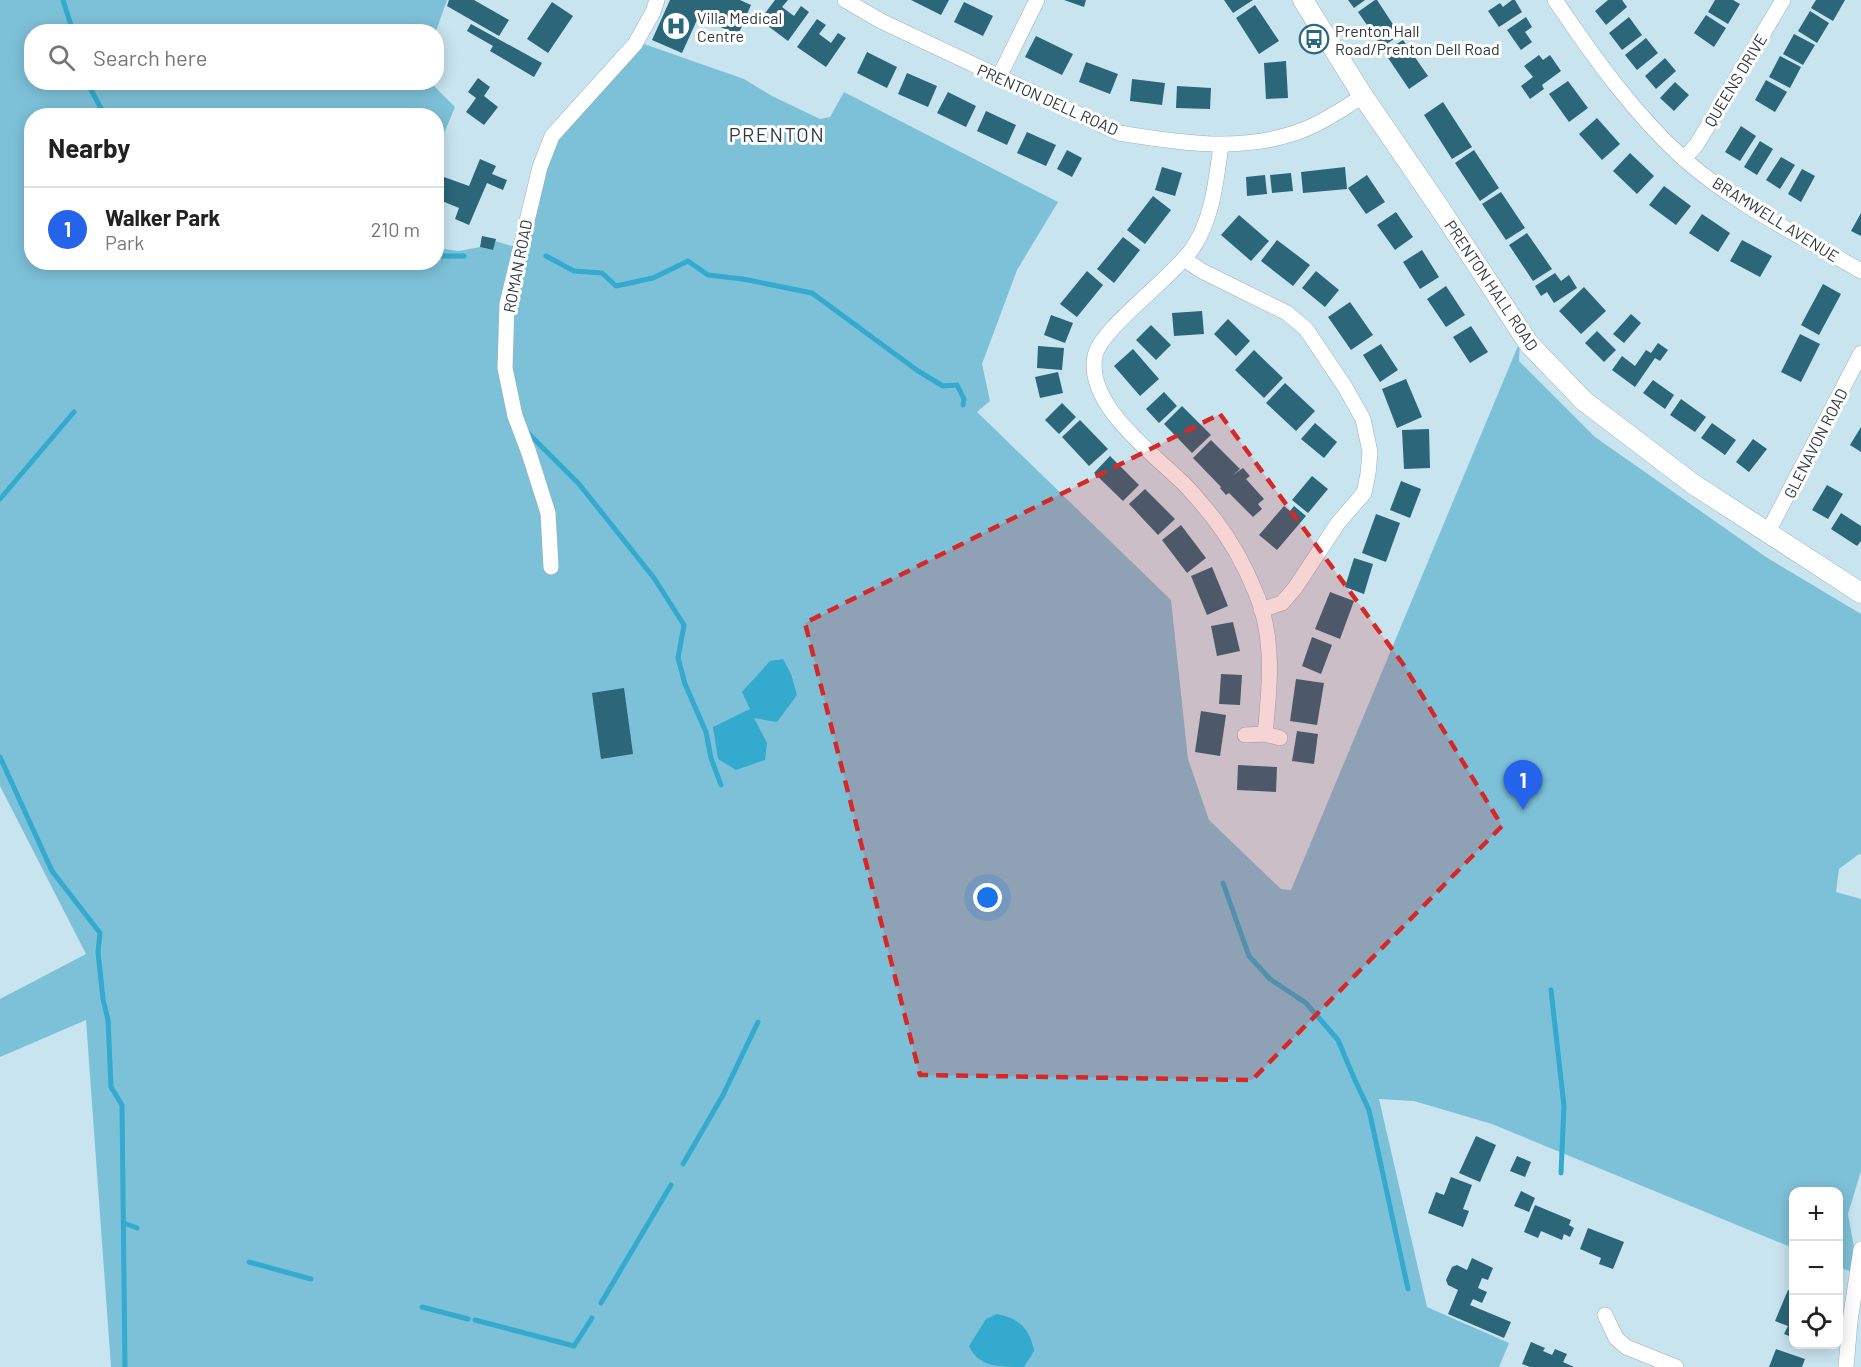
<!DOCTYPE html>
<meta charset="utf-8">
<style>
body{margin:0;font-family:Barlow,sans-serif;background:#f6f6f6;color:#222}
.controls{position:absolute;right:18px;bottom:18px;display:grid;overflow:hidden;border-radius:12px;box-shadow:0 3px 15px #0003}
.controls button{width:54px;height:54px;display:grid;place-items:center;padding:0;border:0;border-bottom:2px solid #e0e0e0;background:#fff;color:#222;font:30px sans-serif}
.you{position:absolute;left:988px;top:898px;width:21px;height:21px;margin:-15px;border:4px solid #fff;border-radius:50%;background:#1a73e8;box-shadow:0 0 0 9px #1a73e833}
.badge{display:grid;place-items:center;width:39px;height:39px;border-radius:50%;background:#2563eb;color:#fff;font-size:20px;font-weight:700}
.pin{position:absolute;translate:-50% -50px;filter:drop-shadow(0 2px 3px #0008)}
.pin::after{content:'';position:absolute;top:32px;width:21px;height:18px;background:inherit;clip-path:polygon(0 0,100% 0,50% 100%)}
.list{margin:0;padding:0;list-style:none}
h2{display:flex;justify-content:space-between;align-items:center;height:78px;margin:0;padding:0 24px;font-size:26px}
h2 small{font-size:20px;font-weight:400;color:#767676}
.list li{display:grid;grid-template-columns:39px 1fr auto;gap:18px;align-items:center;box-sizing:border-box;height:84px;padding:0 24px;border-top:2px solid #e0e0e0}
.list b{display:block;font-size:22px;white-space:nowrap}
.list p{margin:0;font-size:20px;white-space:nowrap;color:#767676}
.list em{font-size:20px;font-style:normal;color:#767676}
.icon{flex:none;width:33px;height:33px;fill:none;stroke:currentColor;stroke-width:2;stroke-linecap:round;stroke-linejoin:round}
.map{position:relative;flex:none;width:1861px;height:1367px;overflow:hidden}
.search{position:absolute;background:#fff;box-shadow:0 3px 15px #0003;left:24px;top:24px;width:420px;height:66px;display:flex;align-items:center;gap:15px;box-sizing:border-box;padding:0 21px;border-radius:24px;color:#767676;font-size:22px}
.panel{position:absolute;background:#fff;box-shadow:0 3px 15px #0003;left:24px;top:108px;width:420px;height:162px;border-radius:24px}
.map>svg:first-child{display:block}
.green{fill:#7dc1d9}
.water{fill:#33aace}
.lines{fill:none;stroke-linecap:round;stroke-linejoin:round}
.stream{stroke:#33aace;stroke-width:5}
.building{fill:#2b6679}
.minor-casing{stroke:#97b1bc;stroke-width:16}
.tertiary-casing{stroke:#97b1bc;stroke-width:21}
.minor{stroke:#fff;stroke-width:15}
.tertiary{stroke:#fff;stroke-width:20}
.marked{fill:#d62828;fill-opacity:0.2;stroke:#d62828;stroke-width:4.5;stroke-dasharray:12 8;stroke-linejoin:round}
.labels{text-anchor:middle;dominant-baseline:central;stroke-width:6;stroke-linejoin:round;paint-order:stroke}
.poi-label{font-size:16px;fill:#2e393d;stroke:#fff;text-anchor:start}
.street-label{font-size:16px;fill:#2e393d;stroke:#fff}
.quarter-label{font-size:20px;letter-spacing:1.5px;fill:#2e393d;stroke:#fff}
</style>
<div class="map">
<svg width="1861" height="1367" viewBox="0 0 1861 1367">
<rect width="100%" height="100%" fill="#c8e4ef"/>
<!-- green -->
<path class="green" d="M0,0H447L436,31L32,32V82L431,83L455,107L437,150L436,116H32V262H436L437,248L459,251L480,247L493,250L495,241L515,247L508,280L524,279L520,273L554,141L644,44L744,79L772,96L820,119L830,117L844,92L1058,202L1017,270L982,364L990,401L977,412L1171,600L1188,759L1209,820L1281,889L1291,890L1520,341L1519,361L1595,437L1766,557L1861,614V855L1859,854L1839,869L1836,892L1861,899V1171L1848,1214L1859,1275L1839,1267L1838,1192H1794L1793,1248L1492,1124L1414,1101L1379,1099L1427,1307L1509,1343L1499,1367H111L86,1020L0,1057V999L86,954L0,786Z"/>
<!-- water -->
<g class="water">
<path d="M783,659L791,674L797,695L777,722L754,718L767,743L765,760L736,770L718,759L713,727L750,709L742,692L770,661Z"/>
<path d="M997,1314C1019,1318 1030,1329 1034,1351L1024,1367C999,1367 978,1367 969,1346L986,1319Z"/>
</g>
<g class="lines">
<!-- stream -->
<g class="stream">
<path d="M63,0L73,32"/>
<path d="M87,82L105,116"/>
<path d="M436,256H464"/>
<path d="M546,256L574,271L602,273L616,286L653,278L688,261L708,275L743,279L812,293L918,371L943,386L957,385L964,399L963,405"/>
<path d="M528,433L579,484L654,578L684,625L678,658L685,684L706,732L711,758L721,785"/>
<path d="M0,499L74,412"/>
<path d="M0,757L52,871L100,933L98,952L103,999L108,1020L111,1087L122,1105L125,1367"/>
<path d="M1223,883L1249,956L1270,979L1306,1003L1338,1040L1354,1078L1369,1110L1408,1289"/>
<path d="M1551,990L1564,1106L1561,1173"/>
<path d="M683,1164L723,1095L758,1022"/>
<path d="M124,1223L137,1228"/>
<path d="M249,1262L311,1279"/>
<path d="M601,1303L671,1185"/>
<path d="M422,1307L468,1319"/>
<path d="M475,1320L574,1346L592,1318"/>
</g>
</g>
<!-- building -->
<g class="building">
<path d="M449,0H474L509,20L499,36L447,6Z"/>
<path d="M670,0H740L751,5L738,35L714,24L713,27L697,20L682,53L652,40Z"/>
<path d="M775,0H788L782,7L794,16L801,6L809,12L788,41L760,20Z"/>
<path d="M911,0H949L941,15Z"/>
<path d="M1064,0H1086L1084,7Z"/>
<path d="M1224,0H1253L1233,13Z"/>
<path d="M1348,0H1365L1354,8Z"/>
<path d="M1375,0H1377L1400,35L1382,47L1358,12Z"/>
<path d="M1512,0H1515L1522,12L1499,27L1488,11L1500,3L1503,7Z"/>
<path d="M1608,0H1622L1627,7L1606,25L1595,11Z"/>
<path d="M1715,0H1733L1740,4L1728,24L1708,12Z"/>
<path d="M1816,0H1845L1833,21L1811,8Z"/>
<path d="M552,2L573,16L548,53L527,39Z"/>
<path d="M964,2L993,16L983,36L954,22Z"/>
<path d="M1255,5L1279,41L1259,54L1236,18Z"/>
<path d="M1810,11L1829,23L1817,43L1798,31Z"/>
<path d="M1706,15L1726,28L1714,47L1694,33Z"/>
<path d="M1526,17L1532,27L1525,32L1532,42L1521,50L1507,30Z"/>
<path d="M1629,17L1642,35L1622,50L1609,33Z"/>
<path d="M817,19L826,25L819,34L831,43L838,33L846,38L826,67L797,47Z"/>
<path d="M471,24L542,63L534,77L490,51L493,46L467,31Z"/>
<path d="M1794,34L1815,45L1803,65L1783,54Z"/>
<path d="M1036,36L1073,54L1062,75L1025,57Z"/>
<path d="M1646,38L1658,53L1637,70L1625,55Z"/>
<path d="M1403,40L1428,76L1409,89L1384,52Z"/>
<path d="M867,52L897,67L887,88L857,73Z"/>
<path d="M1539,55L1543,60L1550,55L1561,71L1542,85L1544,89L1530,99L1521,86L1533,77L1524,66Z"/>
<path d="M1780,56L1801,67L1790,88L1769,77Z"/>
<path d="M1665,58L1676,71L1656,89L1645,76Z"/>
<path d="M1286,61L1288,98L1266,99L1264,63Z"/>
<path d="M1086,62L1118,74L1110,94L1079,82Z"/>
<path d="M907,73L937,86L928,107L898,94Z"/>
<path d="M478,78L490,87L484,96L498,107L484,125L466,112L476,98L468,92Z"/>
<path d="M1132,79L1165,83L1162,105L1130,101Z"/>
<path d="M1766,80L1787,92L1775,112L1755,100Z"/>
<path d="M1568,81L1588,108L1569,122L1549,94Z"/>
<path d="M1675,82L1689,95L1674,111L1660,98Z"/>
<path d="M1177,86L1211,88L1210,109L1176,108Z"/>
<path d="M948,92L976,106L966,127L937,113Z"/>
<path d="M1443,102L1472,147L1452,159L1424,115Z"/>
<path d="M986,111L1016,125L1007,145L977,131Z"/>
<path d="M1597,118L1620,144L1602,160L1579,134Z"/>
<path d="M1741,126L1756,136L1740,161L1725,152Z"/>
<path d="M1027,132L1056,145L1046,166L1017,153Z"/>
<path d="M1760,141L1773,149L1757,175L1744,167Z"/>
<path d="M1067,150L1082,158L1072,177L1057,169Z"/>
<path d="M1474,150L1499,188L1480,201L1455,163Z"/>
<path d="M1630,153L1654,176L1637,194L1613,171Z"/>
<path d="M1781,157L1795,165L1780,189L1766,180Z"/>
<path d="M480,159L496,166L492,174L507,180L503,190L487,183L469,225L455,219L459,208L442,201V199L436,196L444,177L469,186Z"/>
<path d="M1162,167L1182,173L1175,196L1155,190Z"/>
<path d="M1345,167L1347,189L1303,193L1301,172Z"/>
<path d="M1802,169L1815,176L1801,202L1788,194Z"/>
<path d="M1291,173L1293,191L1272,193L1270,175Z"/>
<path d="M1265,175L1267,194L1247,196L1246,177Z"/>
<path d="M1367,175L1385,202L1366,214L1348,188Z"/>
<path d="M1664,186L1691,206L1676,225L1649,205Z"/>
<path d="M1501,192L1525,228L1506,240L1482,204Z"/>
<path d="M1153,196L1171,210L1145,244L1127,230Z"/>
<path d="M1396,212L1413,237L1395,250L1377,225Z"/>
<path d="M1861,213V236L1851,231Z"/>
<path d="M1702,214L1730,233L1718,252L1689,233Z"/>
<path d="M1239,215L1269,241L1251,261L1221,235Z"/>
<path d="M1527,233L1552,269L1533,281L1509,245Z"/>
<path d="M482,236L496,239L493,250L480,247Z"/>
<path d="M1123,237L1140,250L1114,283L1097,269Z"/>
<path d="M1277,240L1310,265L1293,286L1261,261Z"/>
<path d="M1742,240L1772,256L1760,277L1730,261Z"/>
<path d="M1422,250L1439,277L1420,289L1403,262Z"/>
<path d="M1087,271L1103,285L1077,317L1060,304Z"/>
<path d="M1316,271L1339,290L1325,307L1302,288Z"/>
<path d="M1555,273L1561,281L1569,275L1577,288L1554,303L1547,292L1541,296L1535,286Z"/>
<path d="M1823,284L1841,294L1819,335L1801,325Z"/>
<path d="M1446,286L1465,315L1446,327L1427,299Z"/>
<path d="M1584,287L1606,311L1581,334L1559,311Z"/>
<path d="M1350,302L1373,335L1351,350L1328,317Z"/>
<path d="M1202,311L1204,334L1174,336L1172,313Z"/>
<path d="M1631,314L1641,323L1624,343L1613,334Z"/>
<path d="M1051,315L1073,323L1065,343L1044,335Z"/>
<path d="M1228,319L1250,341L1236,356L1214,334Z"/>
<path d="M1151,325L1171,345L1156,360L1136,340Z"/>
<path d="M1471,326L1488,352L1470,363L1453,337Z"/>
<path d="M1597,331L1616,350L1604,362L1585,343Z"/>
<path d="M1800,334L1820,344L1801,382L1781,372Z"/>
<path d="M1658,343L1668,350L1660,361L1655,358L1635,387L1612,370L1622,356L1635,366L1646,350L1651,353Z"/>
<path d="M1381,344L1398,370L1380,382L1363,355Z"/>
<path d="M1038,346L1064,348L1062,370L1037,368Z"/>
<path d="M1133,349L1159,379L1140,396L1114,366Z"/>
<path d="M1254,350L1283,378L1264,398L1235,370Z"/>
<path d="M1058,372L1063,393L1040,398L1035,377Z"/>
<path d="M1406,379L1422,417L1397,428L1382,389Z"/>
<path d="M1653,380L1674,395L1665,409L1643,393Z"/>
<path d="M1285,383L1315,411L1296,431L1266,403Z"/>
<path d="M1164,392L1177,406L1159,423L1146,409Z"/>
<path d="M1681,399L1706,417L1695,432L1670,415Z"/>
<path d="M1062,403L1076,417L1059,434L1045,420Z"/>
<path d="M1182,406L1211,435L1192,453L1164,424Z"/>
<path d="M1080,420L1108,449L1089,466L1062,437Z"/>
<path d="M1315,423L1337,442L1324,458L1301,439Z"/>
<path d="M1712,423L1736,440L1725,455L1701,438Z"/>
<path d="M1861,427V452L1850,445Z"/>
<path d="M1429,429L1430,468L1404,469L1402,430Z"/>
<path d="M1753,439L1767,449L1749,472L1736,462Z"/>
<path d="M1211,440L1240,469L1233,475L1243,468L1250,476L1246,479L1264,499L1258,504L1262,509L1253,517L1229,493L1226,495L1220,488L1221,487L1193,458Z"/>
<path d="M1110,456L1139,485L1123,501L1094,473Z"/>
<path d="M1312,476L1328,489L1308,513L1292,500Z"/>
<path d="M1401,481L1421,489L1410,518L1390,510Z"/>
<path d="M1827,485L1843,494L1828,519L1812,510Z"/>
<path d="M1145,489L1175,519L1158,535L1129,504Z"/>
<path d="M1284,506L1290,511L1294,506L1306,516L1277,550L1259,535Z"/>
<path d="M1841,513L1861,526V541L1857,546L1831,529Z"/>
<path d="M1376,514L1400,523L1386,562L1362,553Z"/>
<path d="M1181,525L1206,558L1187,573L1162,540Z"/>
<path d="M1354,558L1373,564L1364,594L1345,587Z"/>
<path d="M1212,567L1228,606L1207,615L1191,576Z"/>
<path d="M1330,592L1354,601L1340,639L1315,629Z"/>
<path d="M1233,622L1240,651L1217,656L1211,626Z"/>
<path d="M1312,637L1332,645L1321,674L1302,666Z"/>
<path d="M1221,674L1242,675L1240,705L1219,704Z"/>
<path d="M1296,679L1324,683L1317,725L1290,721Z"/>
<path d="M624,688L633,754L601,759L592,693Z"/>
<path d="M1201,711L1226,715L1220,756L1195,752Z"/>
<path d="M1297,731L1318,734L1314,764L1292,761Z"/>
<path d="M1238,765L1277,767L1276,792L1237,790Z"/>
<path d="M1476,1136L1496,1145L1480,1182L1459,1173Z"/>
<path d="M1517,1156L1531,1162L1525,1177L1510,1171Z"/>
<path d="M1451,1177L1472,1185L1463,1209L1469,1211L1463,1227L1428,1213L1436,1192L1444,1195Z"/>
<path d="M1521,1191L1535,1198L1529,1212L1514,1206Z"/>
<path d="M1535,1205L1571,1220L1569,1225L1574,1228L1570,1237L1564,1234L1562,1240L1541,1231L1538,1238L1524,1232Z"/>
<path d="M1588,1228L1624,1242L1613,1269L1599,1264L1601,1258L1580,1249Z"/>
<path d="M1472,1258L1493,1268L1488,1280L1482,1278L1478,1288L1487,1292L1482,1303L1473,1299L1470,1305L1511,1322L1504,1338L1448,1314L1458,1290L1448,1285L1446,1280L1452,1267L1457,1265L1467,1270Z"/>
<path d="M1788,1290L1794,1292V1338L1784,1334L1788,1326L1775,1321Z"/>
<path d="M1531,1342L1545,1348L1543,1351L1552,1355L1555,1349L1567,1354L1563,1362L1574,1367H1530L1522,1364Z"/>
<path d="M1776,1349L1805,1359L1802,1367H1769Z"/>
</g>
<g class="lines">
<!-- minor casing -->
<g class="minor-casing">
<g id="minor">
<path d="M845,0L881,21L1119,133C1180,143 1244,153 1303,130C1324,122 1344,108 1363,96"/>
<path d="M1555,0C1593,56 1633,113 1684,159C1736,205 1801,236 1861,271"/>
<path d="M999,77L1037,0"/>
<path d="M1221,145C1216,180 1213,219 1192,249C1173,277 1100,329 1095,356C1085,405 1155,455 1185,485C1196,496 1205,508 1215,520C1231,541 1245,566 1255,591C1275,636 1270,686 1265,734"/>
<path d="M1684,159L1697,144L1783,0"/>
<path d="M1184,259L1202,271L1287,313L1306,329L1345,387L1363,419L1370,452L1368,474L1364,493L1338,523L1295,588L1282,603L1261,610"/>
<path d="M1768,532L1861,353"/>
<path d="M551,567L548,513L529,453L515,416L505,368L507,304L540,167L552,136L635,44L653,12L657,0"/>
<path d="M1245,735L1265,734L1280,738"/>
<path d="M1605,1315L1616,1338L1626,1347L1676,1367"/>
<path d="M1846,1367L1850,1321L1861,1249"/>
</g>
</g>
<!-- tertiary casing -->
<g class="tertiary-casing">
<path id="tertiary" d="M1303,0L1363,96L1439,207L1529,344L1584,401L1693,484L1861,593"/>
</g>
<!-- minor -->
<use href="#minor" class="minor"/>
<!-- tertiary -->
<use href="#tertiary" class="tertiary"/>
</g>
<!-- marked area -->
<path class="marked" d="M1220,414L1403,664L1502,826L1252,1080L920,1075L805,623Z"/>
<!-- icons -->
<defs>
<g id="hospital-ring" transform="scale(1.5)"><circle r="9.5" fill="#fff" stroke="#29697d" stroke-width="1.5"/><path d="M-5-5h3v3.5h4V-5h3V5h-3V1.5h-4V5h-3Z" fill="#29697d"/></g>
<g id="bus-ring" transform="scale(1.5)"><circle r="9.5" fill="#fff" stroke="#29697d" stroke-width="1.5"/><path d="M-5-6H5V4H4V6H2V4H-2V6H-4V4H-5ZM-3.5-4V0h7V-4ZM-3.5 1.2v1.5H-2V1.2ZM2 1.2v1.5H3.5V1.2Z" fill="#29697d"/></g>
</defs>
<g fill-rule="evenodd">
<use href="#hospital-ring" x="676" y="26"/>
<use href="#bus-ring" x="1314" y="39"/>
</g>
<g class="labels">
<!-- poi labels -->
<g class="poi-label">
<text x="697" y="17">Villa Medical<tspan x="697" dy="18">Centre</tspan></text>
<text x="1335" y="30">Prenton Hall<tspan x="1335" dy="18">Road/Prenton Dell Road</tspan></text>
</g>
<!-- street labels -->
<g class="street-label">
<text transform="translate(1735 80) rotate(-59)">QUEENS DRIVE</text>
<text transform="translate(1048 99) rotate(24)">PRENTON DELL ROAD</text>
<text transform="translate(1776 219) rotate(32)">BRAMWELL AVENUE</text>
<text transform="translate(517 266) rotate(-79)">ROMAN ROAD</text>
<text transform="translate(1492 285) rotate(56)">PRENTON HALL ROAD</text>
<text transform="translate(1815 443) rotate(-63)">GLENAVON ROAD</text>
</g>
<!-- quarter labels -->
<g class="quarter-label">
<text x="777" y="134">PRENTON</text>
</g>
</g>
</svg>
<div class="controls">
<button>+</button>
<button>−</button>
<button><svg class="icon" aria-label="locate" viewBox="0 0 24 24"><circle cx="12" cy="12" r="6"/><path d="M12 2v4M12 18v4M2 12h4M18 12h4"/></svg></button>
</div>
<div class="you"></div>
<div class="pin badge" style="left:1523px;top:810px">1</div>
<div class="search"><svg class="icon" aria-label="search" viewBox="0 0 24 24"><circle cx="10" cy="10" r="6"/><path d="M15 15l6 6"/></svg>Search here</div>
<section class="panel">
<h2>Nearby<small></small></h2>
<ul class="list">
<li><span class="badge">1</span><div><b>Walker Park</b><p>Park</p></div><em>210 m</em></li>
</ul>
</section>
</div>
